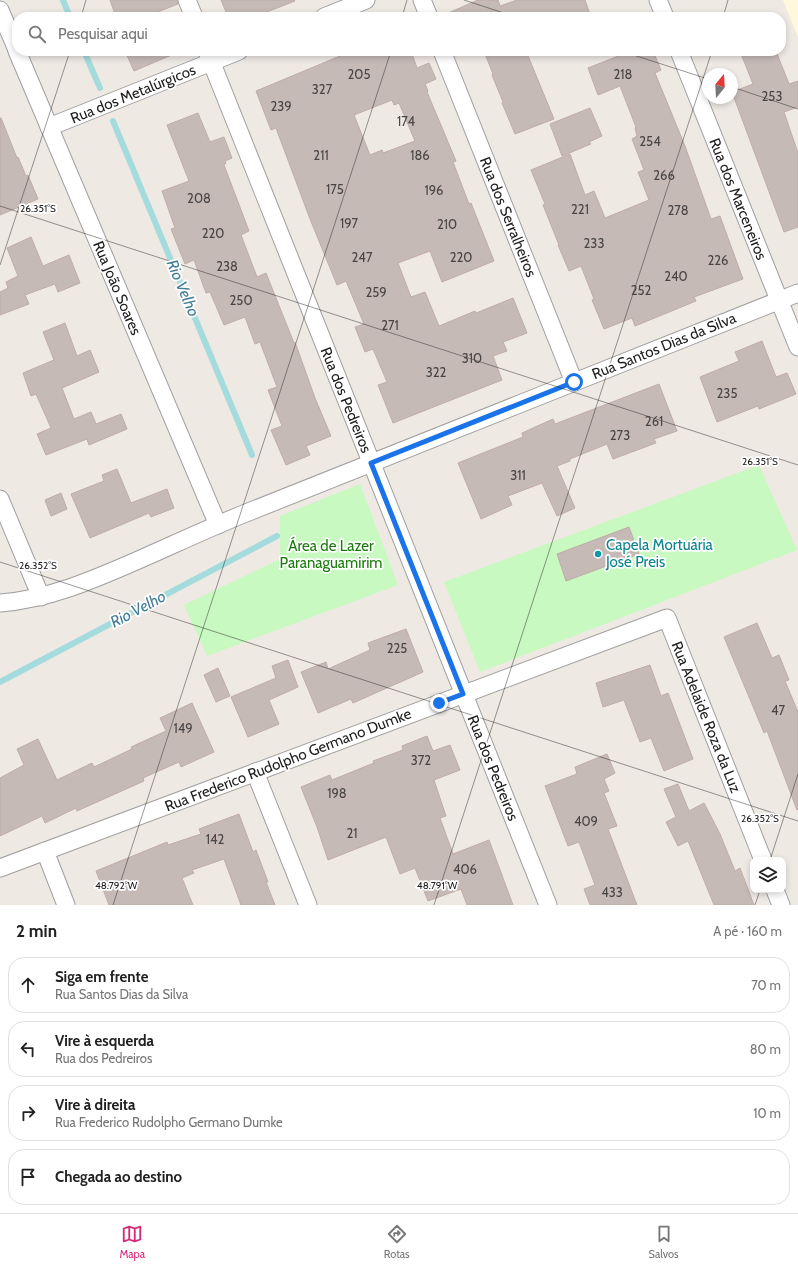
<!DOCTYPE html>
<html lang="pt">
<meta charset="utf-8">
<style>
body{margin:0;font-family:Cabin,sans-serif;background:#f6f6f6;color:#222}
.controls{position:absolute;right:12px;bottom:12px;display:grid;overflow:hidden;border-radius:8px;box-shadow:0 2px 6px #0003}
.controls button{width:36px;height:36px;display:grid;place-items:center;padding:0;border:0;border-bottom:1px solid #e0e0e0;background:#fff;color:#222;font:20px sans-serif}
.compass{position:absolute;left:702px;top:68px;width:36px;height:36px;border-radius:50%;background:#fff;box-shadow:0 2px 6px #0003;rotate:18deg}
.stop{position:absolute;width:12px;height:12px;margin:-9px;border:3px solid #1a73e8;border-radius:50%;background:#fff}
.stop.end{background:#1a73e8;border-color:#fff;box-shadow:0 1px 4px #0008}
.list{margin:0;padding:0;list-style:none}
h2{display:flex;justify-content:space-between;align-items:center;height:52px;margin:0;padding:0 16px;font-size:17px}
h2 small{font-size:13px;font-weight:400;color:#767676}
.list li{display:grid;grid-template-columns:26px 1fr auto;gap:12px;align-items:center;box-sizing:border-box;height:56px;margin:0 8px 8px;padding:0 8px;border:1px solid #e0e0e0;border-radius:16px}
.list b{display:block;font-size:15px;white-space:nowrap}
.list p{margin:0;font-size:13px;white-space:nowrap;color:#767676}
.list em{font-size:13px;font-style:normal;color:#767676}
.icon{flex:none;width:22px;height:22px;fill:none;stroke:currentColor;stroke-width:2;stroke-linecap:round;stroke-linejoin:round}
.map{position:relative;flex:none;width:798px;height:905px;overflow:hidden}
.search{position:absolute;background:#fff;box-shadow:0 2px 6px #0003;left:12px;right:12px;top:12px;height:44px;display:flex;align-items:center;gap:10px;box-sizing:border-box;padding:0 14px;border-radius:16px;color:#767676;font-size:15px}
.sheet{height:308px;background:#fff}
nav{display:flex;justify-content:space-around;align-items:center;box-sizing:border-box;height:56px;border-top:1px solid #e0e0e0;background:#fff;font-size:11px;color:#767676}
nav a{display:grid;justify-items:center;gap:2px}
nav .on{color:#db2777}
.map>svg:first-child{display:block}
.education{fill:#fff8dd}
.park{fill:#c8f9c0}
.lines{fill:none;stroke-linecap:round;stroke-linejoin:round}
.stream{stroke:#a4dbdc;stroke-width:6}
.building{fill:#c6bab7;stroke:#c0aca6;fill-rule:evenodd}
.street-casing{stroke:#9f9f9f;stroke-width:19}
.street{stroke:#fff;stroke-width:17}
.route{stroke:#1a73e8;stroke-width:5}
.ticks{fill:none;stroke:#1e1e1e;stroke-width:1;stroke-opacity:0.45}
.culture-dot{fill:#0f9aa8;stroke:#fff;stroke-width:1.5}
.labels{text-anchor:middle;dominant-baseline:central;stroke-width:3.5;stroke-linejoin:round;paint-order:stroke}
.number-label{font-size:13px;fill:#484544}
.street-label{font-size:15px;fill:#1e1e1e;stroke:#fff}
.culture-label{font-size:15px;fill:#0d838f;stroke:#fff;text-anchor:start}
.park-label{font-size:15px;fill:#1a7b0c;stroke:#fff}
.water-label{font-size:16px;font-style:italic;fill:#427d96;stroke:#fff}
.ticks-label{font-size:10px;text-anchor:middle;fill:#1e1e1e;stroke:#fff;stroke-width:3.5;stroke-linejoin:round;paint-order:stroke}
</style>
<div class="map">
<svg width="798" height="905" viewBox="0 0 798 905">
<rect width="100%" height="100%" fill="#efe9e4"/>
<!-- education -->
<path class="education" d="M783,0H798V37Z"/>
<!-- park -->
<g class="park">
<path d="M759,465L797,550L480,672L444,582Z"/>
<path d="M360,484L398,585L207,656L184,605L280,559V516Z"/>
</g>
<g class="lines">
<!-- stream -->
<g class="stream">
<path d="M63,0L70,17"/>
<path d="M84,51L100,88"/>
<path d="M113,121L252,455"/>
<path d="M0,682L277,536"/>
</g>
</g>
<!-- building -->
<g class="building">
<path d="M110,0H177L178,4L145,17H116Z"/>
<path d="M221,0H294L295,1L254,17H228Z"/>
<path d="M478,0H498L500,6L517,0H585L591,17H439Z"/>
<path d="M125,51H181L134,71Z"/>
<path d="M352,51H411L417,68L429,63L436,79L425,84L428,91L427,92L456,161L453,162L469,204L471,203L494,261L442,282L430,251L398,263L411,297L425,292L439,326L475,311L476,313L513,298L527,333L503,342L507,351L493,356L502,380L393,423L378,385L387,382L373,349L365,352L355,327L364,324L346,281L337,285L310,219L276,128L271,130L256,91ZM392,100L394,105L399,103L415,141L383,153L382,150L370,155L354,115Z"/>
<path d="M484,51H526L554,119L515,134L502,103L503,102L492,75L493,74Z"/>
<path d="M631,51H653L661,70L655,73L685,146L711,219L720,216L743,279L694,297L696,301L635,326L632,318L604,329L592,300L594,299L581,266L569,271L558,245H559L543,205L545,204L531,170L570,154L585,195L594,191L605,218L649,200L638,172L644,170L632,139L637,136L635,128L636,127L620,86L598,95L588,68Z"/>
<path d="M740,51H776L789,84L798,81V107L784,112L798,153V227L784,232L732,92L753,84Z"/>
<path d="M590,108L602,136L589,142L591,144L562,156L550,124Z"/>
<path d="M198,113L210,142L224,137L232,158L225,161L226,163L224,165L249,231L241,235L257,277L266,273L294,343L295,342L315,398L331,436L306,446L310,455L286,465L271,430L282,426L268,390L277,387L260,342L255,344L245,317L224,325L210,292L206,293L194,260L185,264L171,229L175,228L162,191L189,181L167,125Z"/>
<path d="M0,118H1L17,158L18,157L26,176L28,175L38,199L0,215Z"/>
<path d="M31,237L43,266L69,255L80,283L58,292L55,284L25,295L29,304L0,315V292L8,288L6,282L18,276L7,248Z"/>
<path d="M65,323L77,356L90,350L99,372L62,388L74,419L91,412L96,424L121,414L127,429L89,445L87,439L46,455L37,434L51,428L36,394L31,396L23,373L54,360L43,332Z"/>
<path d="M762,341L776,377L787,373L796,394L759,409L758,406L717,422L700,377L739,361L735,352Z"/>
<path d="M659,384L677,431L654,439L656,443L613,459L607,444L570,459V461L557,466L575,508L557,516L542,483L508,496L512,505L481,519L458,463L523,437L522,433L553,419L555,424Z"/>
<path d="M117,469L131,503L167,489L174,508L151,517L149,513L90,538L71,494L104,481L102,475Z"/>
<path d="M61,493L67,509L51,516L45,500Z"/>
<path d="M629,527L639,554L566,581L557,554Z"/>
<path d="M757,623L772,658L779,655L789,680L785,681L798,712V809L797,810L767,731L764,733L724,637Z"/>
<path d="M406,629L423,672L353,703L351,699L318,713L301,672L326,662L328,669L370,650L368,643Z"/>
<path d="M288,660L298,687L269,700L279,724L248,737L231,697L276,678L272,666Z"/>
<path d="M650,665L661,696L668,693L693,759L664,771L651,738L640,742L624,700L603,707L596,683Z"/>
<path d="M218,668L230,696L216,702L204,675Z"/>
<path d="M192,703L214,752L181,767L179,762L143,778L144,781L77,811L76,808L45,823L42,816L0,836V778L24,765L17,749L38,739L57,780L92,763L94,767L132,749L131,747L166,731L160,718Z"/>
<path d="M427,736L433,751L450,745L460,770L434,780L446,816L440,818L453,854L489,840L513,905H467L461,889L428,901L415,868L400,874L386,837L328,860L317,827L301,787L330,775L332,780L374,763L373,761L403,750L402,746Z"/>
<path d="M607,754L615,773L604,779L609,791L604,793L617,826L608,829L637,905H590L584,889L595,885L579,842L568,846L545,786L577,774L575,767Z"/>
<path d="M678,784L689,811L704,803L720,834L735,871L740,868L754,905H714L688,841L678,846L666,822L676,817L664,789Z"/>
<path d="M239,814L253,852L256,850L268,882H266L275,905H241L224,859L192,870L194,873L182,878L193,905H109L96,871L167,842L168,845L201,834L199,829Z"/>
</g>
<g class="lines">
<!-- street casing -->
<g class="street-casing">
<g id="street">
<path d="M187,0L194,17"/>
<path d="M422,0L429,17"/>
<path d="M658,0L665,17"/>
<path d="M0,10L17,50"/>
<path d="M324,17L366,0"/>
<path d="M17,51L218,525"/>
<path d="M207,51L548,905"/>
<path d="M442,51L574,382"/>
<path d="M679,51L798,347"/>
<path d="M49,127L239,51"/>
<path d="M0,499L41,597"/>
<path d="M0,603C51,599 97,578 143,558C177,543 211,527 246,513C430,440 614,366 798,293"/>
<path d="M255,772L308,905"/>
<path d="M45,851L66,905"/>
<path d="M0,868L667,618L763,860"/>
<path d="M775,890L781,905"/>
</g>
</g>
<!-- street -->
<use href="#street" class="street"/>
</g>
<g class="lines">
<!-- route -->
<path class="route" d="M439,703L463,694L371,463L574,382"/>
</g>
<!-- ticks -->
<path class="ticks" d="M464,0L516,17M81,17L86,0M402,17L407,0M723,17L728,0M621,51L708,79M732,87L798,109M0,206L798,465M0,265L70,51M0,562L798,821M770,860L798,774M113,905L391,51M434,905L712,51M755,905L760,890"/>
<!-- markers -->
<circle class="culture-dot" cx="598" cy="554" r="4"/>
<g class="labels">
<!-- number labels -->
<g class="number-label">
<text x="359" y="74">205</text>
<text x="623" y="74">218</text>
<text x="322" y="89">327</text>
<text x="772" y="96">253</text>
<text x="281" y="106">239</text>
<text x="406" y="121">174</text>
<text x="650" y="141">254</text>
<text x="321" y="155">211</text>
<text x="420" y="155">186</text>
<text x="664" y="175">266</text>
<text x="335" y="189">175</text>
<text x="434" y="190">196</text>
<text x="199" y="198">208</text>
<text x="580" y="209">221</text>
<text x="678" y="210">278</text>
<text x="349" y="223">197</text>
<text x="447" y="224">210</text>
<text x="213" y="233">220</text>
<text x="594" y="243">233</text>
<text x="362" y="257">247</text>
<text x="461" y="257">220</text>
<text x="718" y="260">226</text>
<text x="227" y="266">238</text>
<text x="676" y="276">240</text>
<text x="641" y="290">252</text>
<text x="376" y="292">259</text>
<text x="241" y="300">250</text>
<text x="390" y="325">271</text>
<text x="472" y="358">310</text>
<text x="436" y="372">322</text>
<text x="727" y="393">235</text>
<text x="654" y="421">261</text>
<text x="620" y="435">273</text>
<text x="518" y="475">311</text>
<text x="397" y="648">225</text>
<text x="778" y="710">47</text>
<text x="183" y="728">149</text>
<text x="421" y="760">372</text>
<text x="337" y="793">198</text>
<text x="586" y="821">409</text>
<text x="352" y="833">21</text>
<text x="215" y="839">142</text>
<text x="465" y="869">406</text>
<text x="612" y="892">433</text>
</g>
<!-- street labels -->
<g class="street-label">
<text transform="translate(133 94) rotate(-22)">Rua dos Metalúrgicos</text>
<text transform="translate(738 199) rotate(68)">Rua dos Marceneiros</text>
<text transform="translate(508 217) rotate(68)">Rua dos Serralheiros</text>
<text transform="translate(117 288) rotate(67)">Rua João Soares</text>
<text transform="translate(664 346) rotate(-22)">Rua Santos Dias da Silva</text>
<text transform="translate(346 400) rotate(68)">Rua dos Pedreiros</text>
<text transform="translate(706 717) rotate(68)">Rua Adelaide Roza da Luz</text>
<text transform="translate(288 760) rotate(-21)">Rua Frederico Rudolpho Germano Dumke</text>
<text transform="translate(493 768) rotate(68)">Rua dos Pedreiros</text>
</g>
<!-- culture labels -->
<g class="culture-label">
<text x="606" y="545">Capela Mortuária<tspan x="606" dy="17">José Preis</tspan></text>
</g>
<!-- park labels -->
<g class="park-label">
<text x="331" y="546">Área de Lazer<tspan x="331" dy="17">Paranaguamirim</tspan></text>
</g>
<!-- water labels -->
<g class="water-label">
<text transform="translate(183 288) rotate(67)">Rio Velho</text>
<text transform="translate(138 609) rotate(-28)">Rio Velho</text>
</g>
</g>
<g class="ticks-label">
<text x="38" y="212">26.351°S</text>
<text x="760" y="465">26.351°S</text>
<text x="38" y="569">26.352°S</text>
<text x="760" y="822">26.352°S</text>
<text x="116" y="889">48.792°W</text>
<text x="437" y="889">48.791°W</text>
</g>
</svg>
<div class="controls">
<button><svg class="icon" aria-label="layers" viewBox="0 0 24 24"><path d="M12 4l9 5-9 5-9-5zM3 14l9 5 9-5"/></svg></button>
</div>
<svg class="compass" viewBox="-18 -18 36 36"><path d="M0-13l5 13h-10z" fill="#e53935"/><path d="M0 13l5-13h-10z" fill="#767676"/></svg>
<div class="stop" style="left:574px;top:382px"></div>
<div class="stop end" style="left:439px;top:703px"></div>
<div class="search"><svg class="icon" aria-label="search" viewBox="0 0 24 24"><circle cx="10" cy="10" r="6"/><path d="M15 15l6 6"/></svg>Pesquisar aqui</div>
</div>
<section class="sheet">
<h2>2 min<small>A pé · 160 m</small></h2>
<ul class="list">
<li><svg class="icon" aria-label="ahead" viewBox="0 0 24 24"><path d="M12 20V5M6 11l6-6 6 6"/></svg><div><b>Siga em frente</b><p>Rua Santos Dias da Silva</p></div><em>70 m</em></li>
<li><svg class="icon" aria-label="left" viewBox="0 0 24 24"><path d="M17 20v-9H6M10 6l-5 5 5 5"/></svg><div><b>Vire à esquerda</b><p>Rua dos Pedreiros</p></div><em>80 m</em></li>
<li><svg class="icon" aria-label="right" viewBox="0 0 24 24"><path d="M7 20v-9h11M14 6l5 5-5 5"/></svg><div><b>Vire à direita</b><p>Rua Frederico Rudolpho Germano Dumke</p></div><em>10 m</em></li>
<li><svg class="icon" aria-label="arrive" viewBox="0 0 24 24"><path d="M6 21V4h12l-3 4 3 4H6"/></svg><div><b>Chegada ao destino</b></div></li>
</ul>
</section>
<nav>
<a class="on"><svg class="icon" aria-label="map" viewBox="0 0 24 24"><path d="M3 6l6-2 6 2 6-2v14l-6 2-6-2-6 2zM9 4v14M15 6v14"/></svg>Mapa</a>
<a><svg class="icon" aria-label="directions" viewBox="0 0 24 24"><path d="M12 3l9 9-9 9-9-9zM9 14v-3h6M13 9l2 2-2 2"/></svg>Rotas</a>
<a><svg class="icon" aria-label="saved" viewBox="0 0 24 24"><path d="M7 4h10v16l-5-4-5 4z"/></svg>Salvos</a>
</nav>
